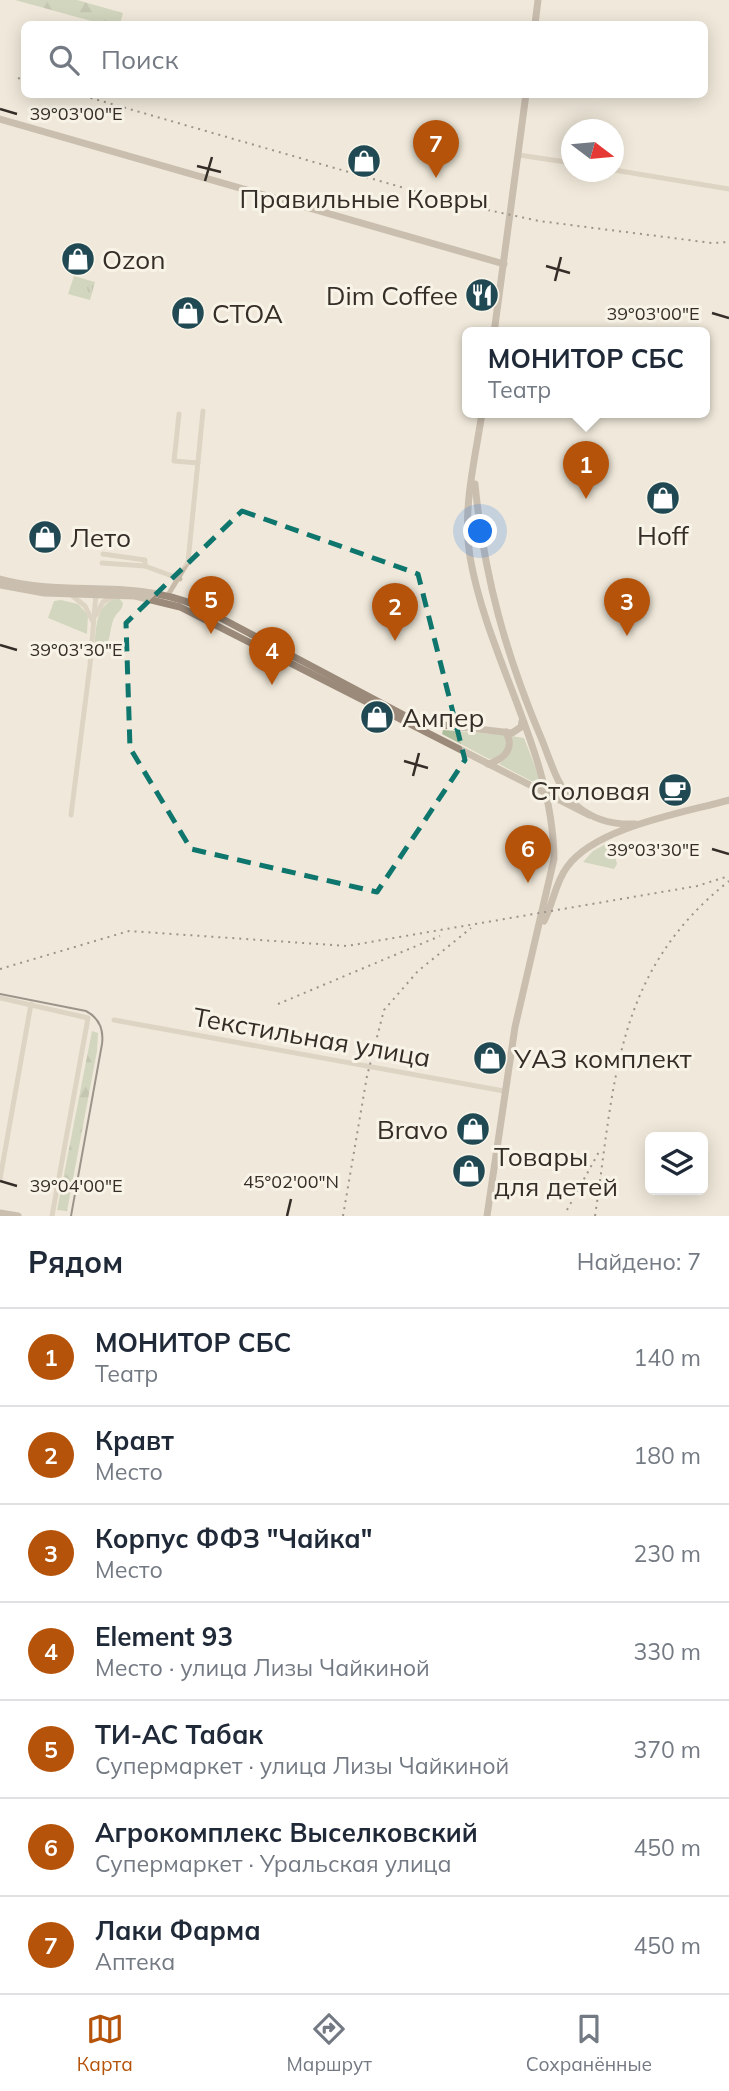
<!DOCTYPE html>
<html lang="ru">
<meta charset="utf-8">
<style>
body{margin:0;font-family:Mulish,sans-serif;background:#f6f6f7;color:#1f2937}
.controls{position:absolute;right:21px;bottom:21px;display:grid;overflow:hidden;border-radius:10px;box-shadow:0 4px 18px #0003}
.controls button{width:63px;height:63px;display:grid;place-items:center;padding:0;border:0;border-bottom:2px solid #e0e1e3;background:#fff;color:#1f2937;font:35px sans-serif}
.compass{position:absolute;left:561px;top:119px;width:63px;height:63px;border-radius:50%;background:#fff;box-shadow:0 4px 18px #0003;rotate:106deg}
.you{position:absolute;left:481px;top:532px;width:24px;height:24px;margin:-18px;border:5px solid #fff;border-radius:50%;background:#1a73e8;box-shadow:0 0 0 10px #1a73e833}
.badge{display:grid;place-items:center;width:46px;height:46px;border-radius:50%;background:#b45309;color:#fff;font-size:23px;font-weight:700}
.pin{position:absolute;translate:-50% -58px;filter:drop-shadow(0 2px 4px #0008)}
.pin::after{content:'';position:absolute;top:37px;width:24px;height:21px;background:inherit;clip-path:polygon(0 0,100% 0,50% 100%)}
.popup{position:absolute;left:462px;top:327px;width:248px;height:91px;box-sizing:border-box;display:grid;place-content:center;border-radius:10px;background:#fff;filter:drop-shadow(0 2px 5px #0005);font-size:23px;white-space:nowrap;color:#747a83}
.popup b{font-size:26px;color:#1f2937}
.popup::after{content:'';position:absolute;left:50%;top:100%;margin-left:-14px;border:14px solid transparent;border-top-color:#fff}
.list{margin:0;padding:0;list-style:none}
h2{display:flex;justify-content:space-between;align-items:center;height:91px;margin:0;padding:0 28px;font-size:30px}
h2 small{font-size:23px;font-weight:400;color:#747a83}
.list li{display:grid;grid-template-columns:46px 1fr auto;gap:21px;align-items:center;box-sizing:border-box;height:98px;padding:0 28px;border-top:2px solid #e0e1e3}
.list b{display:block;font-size:26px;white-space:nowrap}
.list p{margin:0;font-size:23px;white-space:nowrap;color:#747a83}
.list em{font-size:23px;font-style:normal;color:#747a83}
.icon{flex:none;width:38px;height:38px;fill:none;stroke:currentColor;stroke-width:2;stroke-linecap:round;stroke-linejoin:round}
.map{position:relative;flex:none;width:729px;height:1216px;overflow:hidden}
.search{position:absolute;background:#fff;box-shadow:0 4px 18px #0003;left:21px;right:21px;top:21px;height:77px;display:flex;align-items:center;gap:18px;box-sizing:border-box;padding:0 24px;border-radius:10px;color:#747a83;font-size:26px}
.sheet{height:777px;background:#fff}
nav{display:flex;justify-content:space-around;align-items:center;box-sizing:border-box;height:98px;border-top:2px solid #e0e1e3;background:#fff;font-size:19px;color:#747a83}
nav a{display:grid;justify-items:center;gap:4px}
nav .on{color:#b45309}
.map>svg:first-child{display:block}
.green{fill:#aebe9c}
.forest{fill:url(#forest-firs)}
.park{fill:url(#park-tufts)}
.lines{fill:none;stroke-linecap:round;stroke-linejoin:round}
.street{stroke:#c7baa8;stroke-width:5}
.secondary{stroke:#9b8a7a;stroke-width:7}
.tram{stroke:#352e28;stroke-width:2}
.rail{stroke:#352e28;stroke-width:2;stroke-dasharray:2 5;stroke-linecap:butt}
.marked{fill:none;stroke:#0f766e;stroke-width:5;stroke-dasharray:14 9;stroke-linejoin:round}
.ticks{fill:none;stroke:#352e28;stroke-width:2.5}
.labels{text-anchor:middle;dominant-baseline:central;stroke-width:6;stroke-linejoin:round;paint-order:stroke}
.poi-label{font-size:26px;fill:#352e28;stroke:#f8f3e7;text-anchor:start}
.street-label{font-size:26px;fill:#352e28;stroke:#f8f3e7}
.ticks-label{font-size:18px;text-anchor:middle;fill:#352e28;stroke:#f8f3e7;stroke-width:6;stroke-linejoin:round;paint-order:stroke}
</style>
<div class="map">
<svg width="729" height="1216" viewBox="0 0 729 1216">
<defs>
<pattern id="forest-firs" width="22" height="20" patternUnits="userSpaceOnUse" patternTransform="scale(1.75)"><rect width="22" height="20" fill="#aebe9c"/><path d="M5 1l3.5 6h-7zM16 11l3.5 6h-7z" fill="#8e9b7f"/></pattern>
<pattern id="park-tufts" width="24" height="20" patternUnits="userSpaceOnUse" patternTransform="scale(1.75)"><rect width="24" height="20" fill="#aebe9c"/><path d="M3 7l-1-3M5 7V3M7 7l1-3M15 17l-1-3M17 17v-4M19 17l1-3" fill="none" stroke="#8e9b7f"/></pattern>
</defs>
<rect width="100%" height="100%" fill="#f0e9db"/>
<!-- green -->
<g class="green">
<path d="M118,597L123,603C122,611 118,611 114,618C109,630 112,640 102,651H98L94,648C97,627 94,606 118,597Z"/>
<path d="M61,600L78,604L88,615L87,634L48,618L54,601Z"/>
<path d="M443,730L505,735L506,749L496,758L489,759L442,734Z"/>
<path d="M511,736L524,738L543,787L499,764C509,756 514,749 511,736Z"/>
<path d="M611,841L617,864L614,869L583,862L593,851Z"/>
</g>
<!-- forest -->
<g class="forest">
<path d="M15,0H77L123,13L120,24H102Z"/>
<path d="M92,1031L98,1033L97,1051L67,1211L57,1210Z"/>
</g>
<!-- park -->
<path class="park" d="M74,276L95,282L90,300L68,294Z"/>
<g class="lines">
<!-- street -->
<g class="street">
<path d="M519,155L572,163"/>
<path d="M614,170L729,189"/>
<path d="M179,414L174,461L198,463"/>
<path d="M103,554L145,560V566L180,579"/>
<path d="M102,563L145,566"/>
<path d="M70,594L85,606L92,620"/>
<path d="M168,595L188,562L203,411"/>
<path d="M96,615L103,602L112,597"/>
<path d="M71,815L90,665L96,593"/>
<path d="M0,998L88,1018L52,1216"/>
<path d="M114,1020L504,1091"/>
<path d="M0,1179L31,1004"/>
</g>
<!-- secondary -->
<g class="secondary">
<path d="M535,24L538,0"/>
<path d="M0,119L504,264"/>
<path d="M494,333L526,94"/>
<path d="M482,413C475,460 462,509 470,557C488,660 553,753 554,859L515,1027L487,1216"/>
<path d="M475,484C484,577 506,655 542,740C551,762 558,789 576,805C593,820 613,825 635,824"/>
<path d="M0,579C69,598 128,577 198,606L417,722L512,733L521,727L522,721"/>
<path d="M0,585L44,593L135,596L180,607L589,815"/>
<path d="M488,764C504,759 515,749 506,732"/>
<path d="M544,921C553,904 555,883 567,867C596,827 683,813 729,800"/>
<path d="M0,1213L18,1216"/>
</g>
<!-- tram -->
<path class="tram" d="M0,994L86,1011C99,1018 104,1029 102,1044L71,1216"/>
<!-- rail -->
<g class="rail">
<path d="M18,78L24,80"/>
<path d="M77,94L460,204L539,221L712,243L729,242"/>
<path d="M0,969L129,931L347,946L697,886L729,876"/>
<path d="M278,1004L440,936"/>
<path d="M567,1210L600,1150"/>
<path d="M343,1216L367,1076L384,1010L418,971L471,928"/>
<path d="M595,1216C615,1083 614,972 729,881"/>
</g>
</g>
<!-- marked area -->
<path d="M0 0H729V1216H0ZM242,511L418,574L465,760L377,892L191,849L130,748L126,623Z" fill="#f0e9db" fill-opacity=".55" fill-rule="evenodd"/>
<path class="marked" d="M242,511L418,574L465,760L377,892L191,849L130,748L126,623Z"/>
<!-- ticks -->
<path class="ticks" d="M0,109L17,114M197,166L221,172M205,181L212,157M546,266L570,273M555,281L561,257M712,313L729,318M0,645L17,650M404,761L428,768M413,776L419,753M712,849L729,854M0,1181L17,1186M287,1216L291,1199"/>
<!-- icons -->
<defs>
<g id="shop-disc" transform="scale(1.75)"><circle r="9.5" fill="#204953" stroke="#f8f3e7"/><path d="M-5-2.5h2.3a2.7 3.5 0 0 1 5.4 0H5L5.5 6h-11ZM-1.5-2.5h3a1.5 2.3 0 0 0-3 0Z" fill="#fff"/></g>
<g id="restaurant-disc" transform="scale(1.75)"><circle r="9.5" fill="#204953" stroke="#f8f3e7"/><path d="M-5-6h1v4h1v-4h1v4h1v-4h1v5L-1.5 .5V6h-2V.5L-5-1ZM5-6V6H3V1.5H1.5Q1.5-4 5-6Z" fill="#fff"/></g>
<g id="cafe-disc" transform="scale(1.75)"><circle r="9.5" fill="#204953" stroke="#f8f3e7"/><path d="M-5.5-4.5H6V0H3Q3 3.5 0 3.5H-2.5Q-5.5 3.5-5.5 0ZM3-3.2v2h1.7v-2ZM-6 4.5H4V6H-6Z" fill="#fff"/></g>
</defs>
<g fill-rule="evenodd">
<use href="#shop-disc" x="364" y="161"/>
<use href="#shop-disc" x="78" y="259"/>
<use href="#restaurant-disc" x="482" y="295"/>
<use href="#shop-disc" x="188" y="313"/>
<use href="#shop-disc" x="663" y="498"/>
<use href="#shop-disc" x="45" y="537"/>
<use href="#shop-disc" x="377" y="717"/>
<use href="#cafe-disc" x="675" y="790"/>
<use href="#shop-disc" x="490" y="1058"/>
<use href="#shop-disc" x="473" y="1129"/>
<use href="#shop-disc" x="469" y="1171"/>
</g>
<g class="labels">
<!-- poi labels -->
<g class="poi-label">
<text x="364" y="198" text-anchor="middle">Правильные Ковры</text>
<text x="102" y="259">Ozon</text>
<text x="458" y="295" text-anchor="end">Dim Coffee</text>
<text x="212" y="313">СТОА</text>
<text x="663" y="535" text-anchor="middle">Hoff</text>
<text x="70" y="537">Лето</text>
<text x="402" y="717">Ампер</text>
<text x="650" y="790" text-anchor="end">Столовая</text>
<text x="514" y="1058">УАЗ комплект</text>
<text x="448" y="1129" text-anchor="end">Bravo</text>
<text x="494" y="1156">Товары<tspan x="494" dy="30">для детей</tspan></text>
</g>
<!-- street labels -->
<g class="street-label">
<text transform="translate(312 1037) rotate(10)">Текстильная улица</text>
</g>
</g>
<g class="ticks-label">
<text x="76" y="120">39°03'00"E</text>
<text x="653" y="320">39°03'00"E</text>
<text x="76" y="656">39°03'30"E</text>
<text x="653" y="856">39°03'30"E</text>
<text x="291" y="1188">45°02'00"N</text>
<text x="76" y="1192">39°04'00"E</text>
</g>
</svg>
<div class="controls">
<button><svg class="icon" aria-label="layers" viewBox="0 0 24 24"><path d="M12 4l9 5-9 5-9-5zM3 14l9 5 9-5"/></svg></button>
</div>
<svg class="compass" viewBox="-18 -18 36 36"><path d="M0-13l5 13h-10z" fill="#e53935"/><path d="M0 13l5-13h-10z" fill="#747a83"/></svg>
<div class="you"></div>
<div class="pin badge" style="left:586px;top:499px">1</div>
<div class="popup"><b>МОНИТОР СБС</b>Театр</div>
<div class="pin badge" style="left:395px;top:641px">2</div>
<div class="pin badge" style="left:627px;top:636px">3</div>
<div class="pin badge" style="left:272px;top:685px">4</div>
<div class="pin badge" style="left:211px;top:634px">5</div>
<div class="pin badge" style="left:528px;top:883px">6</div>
<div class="pin badge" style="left:436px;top:178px">7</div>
<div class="search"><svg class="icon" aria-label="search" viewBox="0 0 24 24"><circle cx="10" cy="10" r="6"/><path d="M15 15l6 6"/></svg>Поиск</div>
</div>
<section class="sheet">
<h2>Рядом<small>Найдено: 7</small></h2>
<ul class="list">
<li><span class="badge">1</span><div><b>МОНИТОР СБС</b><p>Театр</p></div><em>140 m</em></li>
<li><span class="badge">2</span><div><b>Кравт</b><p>Место</p></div><em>180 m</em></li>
<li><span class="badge">3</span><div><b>Корпус ФФЗ &quot;Чайка&quot;</b><p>Место</p></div><em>230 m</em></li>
<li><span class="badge">4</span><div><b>Element 93</b><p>Место · улица Лизы Чайкиной</p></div><em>330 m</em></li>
<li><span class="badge">5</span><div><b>ТИ-АС Табак</b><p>Супермаркет · улица Лизы Чайкиной</p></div><em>370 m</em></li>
<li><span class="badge">6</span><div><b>Агрокомплекс Выселковский</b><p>Супермаркет · Уральская улица</p></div><em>450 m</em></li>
<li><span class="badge">7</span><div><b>Лаки Фарма</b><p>Аптека</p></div><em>450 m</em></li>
</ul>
</section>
<nav>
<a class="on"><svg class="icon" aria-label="map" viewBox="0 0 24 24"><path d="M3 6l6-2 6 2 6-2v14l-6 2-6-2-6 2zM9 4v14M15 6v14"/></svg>Карта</a>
<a><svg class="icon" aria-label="directions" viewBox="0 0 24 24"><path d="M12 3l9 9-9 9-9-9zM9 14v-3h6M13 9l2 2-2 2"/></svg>Маршрут</a>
<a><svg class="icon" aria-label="saved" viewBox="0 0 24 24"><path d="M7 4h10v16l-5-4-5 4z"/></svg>Сохранённые</a>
</nav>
